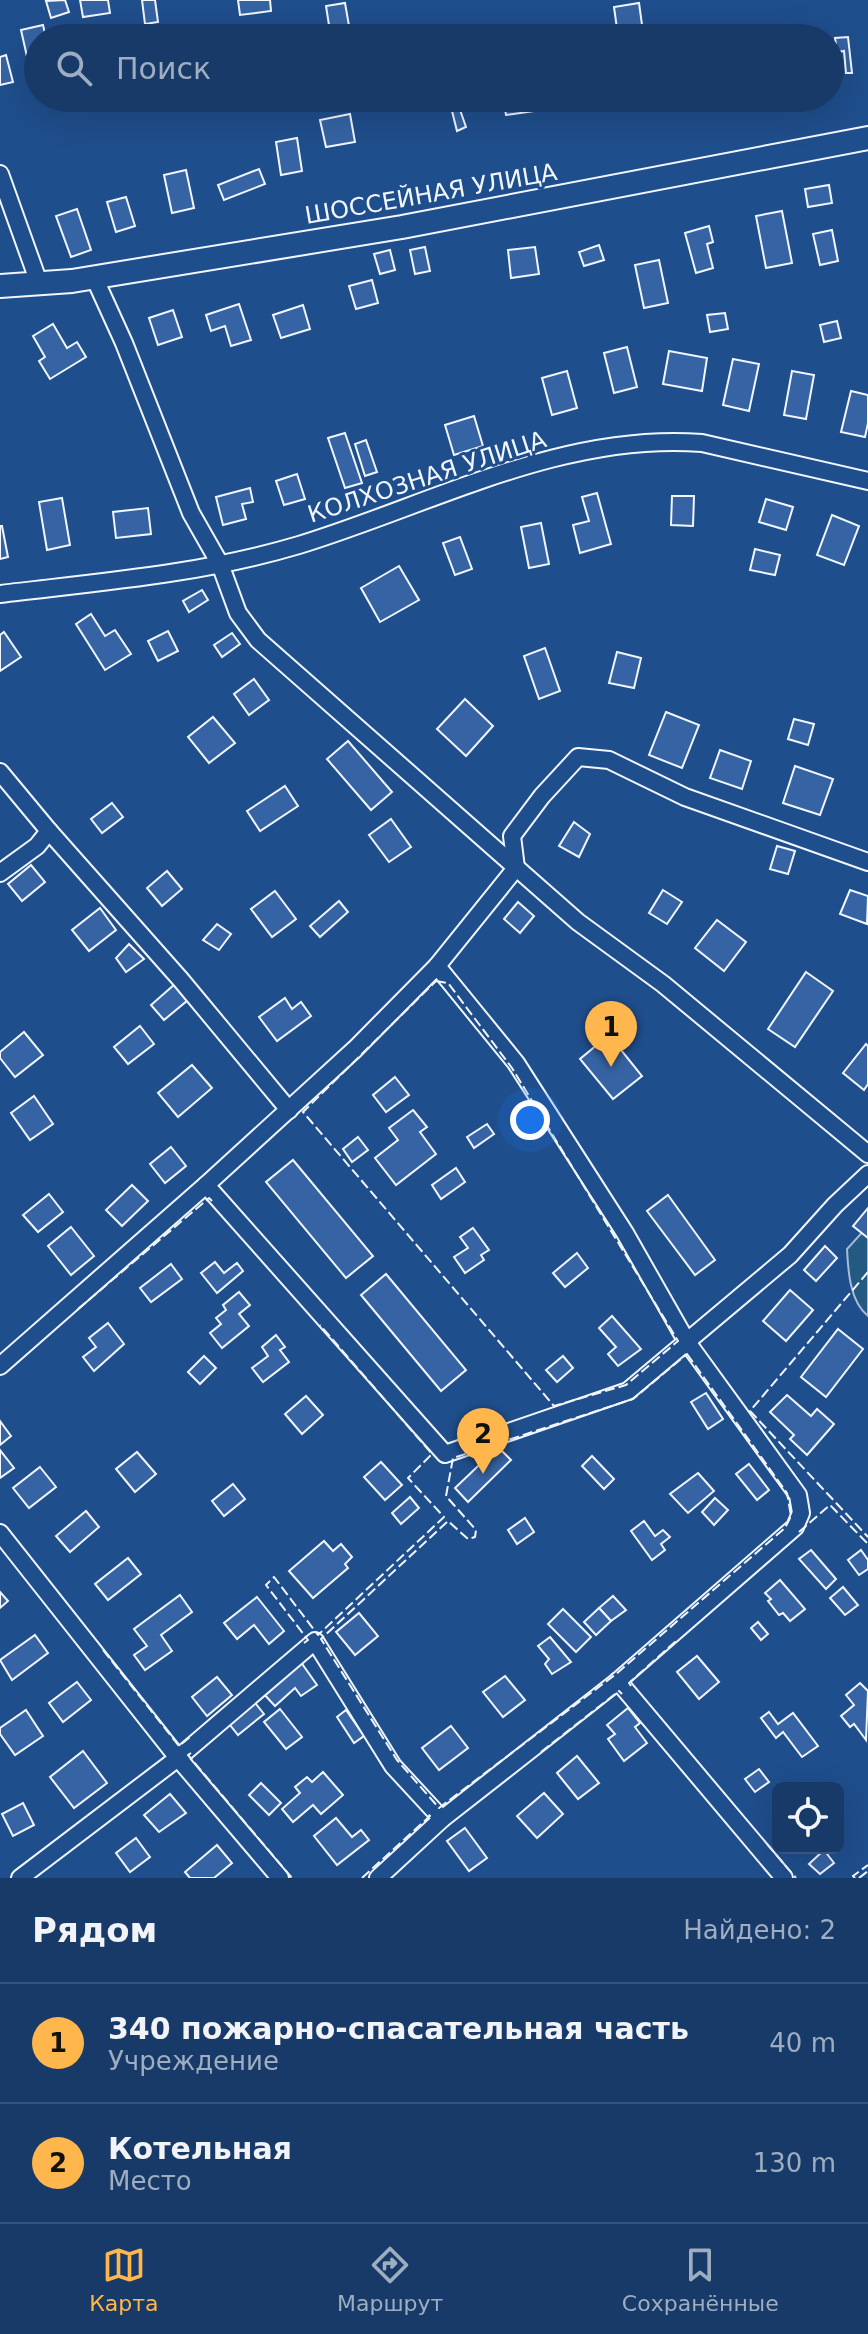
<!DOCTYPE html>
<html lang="ru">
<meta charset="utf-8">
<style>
body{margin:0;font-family:"DejaVu Sans",sans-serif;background:#20416f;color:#f1f3f6}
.controls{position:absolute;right:24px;bottom:24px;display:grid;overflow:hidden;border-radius:12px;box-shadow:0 8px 32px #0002}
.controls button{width:72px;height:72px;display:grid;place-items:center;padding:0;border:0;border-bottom:2px solid #36547d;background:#173a69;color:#f1f3f6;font:40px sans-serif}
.you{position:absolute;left:530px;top:1120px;width:28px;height:28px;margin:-20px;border:6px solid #fff;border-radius:50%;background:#1a73e8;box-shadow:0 0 0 12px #1a73e833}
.badge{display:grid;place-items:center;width:52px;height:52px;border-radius:50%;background:#ffb74d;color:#111;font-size:26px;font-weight:700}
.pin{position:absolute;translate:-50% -66px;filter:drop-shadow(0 2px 4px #0008)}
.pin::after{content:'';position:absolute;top:42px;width:28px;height:24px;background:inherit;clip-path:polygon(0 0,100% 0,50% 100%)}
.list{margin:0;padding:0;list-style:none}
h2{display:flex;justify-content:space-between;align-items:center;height:104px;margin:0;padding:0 32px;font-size:34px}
h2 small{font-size:26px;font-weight:400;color:#9eadc0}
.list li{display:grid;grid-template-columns:52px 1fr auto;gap:24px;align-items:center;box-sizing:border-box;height:120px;padding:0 32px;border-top:2px solid #36547d}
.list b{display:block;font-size:30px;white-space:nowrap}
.list p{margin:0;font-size:26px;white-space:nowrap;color:#9eadc0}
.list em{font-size:26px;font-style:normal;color:#9eadc0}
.icon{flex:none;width:44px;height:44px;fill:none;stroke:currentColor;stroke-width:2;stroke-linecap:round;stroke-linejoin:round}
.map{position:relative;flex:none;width:868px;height:1878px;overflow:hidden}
.search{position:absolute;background:#173a69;box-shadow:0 8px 32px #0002;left:24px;right:24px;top:24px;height:88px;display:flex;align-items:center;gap:20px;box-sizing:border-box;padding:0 28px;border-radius:44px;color:#9eadc0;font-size:30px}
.sheet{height:344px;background:#173a69}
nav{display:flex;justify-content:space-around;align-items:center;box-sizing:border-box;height:112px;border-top:2px solid #36547d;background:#173a69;font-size:22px;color:#9eadc0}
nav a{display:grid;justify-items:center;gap:4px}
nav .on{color:#ffb74d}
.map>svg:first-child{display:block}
.green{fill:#245a82;stroke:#a8bbd7;stroke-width:2}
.building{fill:#3563a3;stroke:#f2f6ff;stroke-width:2}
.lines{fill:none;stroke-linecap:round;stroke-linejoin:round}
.street-casing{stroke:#f2f6ff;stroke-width:20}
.secondary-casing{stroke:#f2f6ff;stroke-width:26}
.street{stroke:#1f4e8c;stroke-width:16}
.secondary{stroke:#1f4e8c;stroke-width:22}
.fence{stroke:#f2f6ff;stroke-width:2;stroke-dasharray:10 4;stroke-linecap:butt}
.labels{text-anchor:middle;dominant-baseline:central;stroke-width:6;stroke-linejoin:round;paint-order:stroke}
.street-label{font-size:24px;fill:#f2f6ff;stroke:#1f4e8c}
</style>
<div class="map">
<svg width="868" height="1878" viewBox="0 0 868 1878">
<rect width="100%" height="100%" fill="#1f4e8c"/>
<!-- green -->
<path class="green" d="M868,1226V1316C850,1302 848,1271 847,1249Z"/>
<!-- building -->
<g class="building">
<path d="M65,0L69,12L51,18L46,1Z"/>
<path d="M80,0H108L110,13L83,17Z"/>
<path d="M142,0H155L158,22L145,24Z"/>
<path d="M238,0H270L271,11L240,15Z"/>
<path d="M345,3L351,37L331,38L326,6Z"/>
<path d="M639,3L643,32L618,36L614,7Z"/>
<path d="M43,25L46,38H38V59L28,61L21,30Z"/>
<path d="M589,33L590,38H572V35Z"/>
<path d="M848,37L852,73H846L844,51L837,52L835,38Z"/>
<path d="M6,55L13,82L0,85V57Z"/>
<path d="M161,98H187L162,103Z"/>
<path d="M381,98H409L410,102L384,108Z"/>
<path d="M503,98H533L535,111L506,115Z"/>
<path d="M565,98H580V102L565,103Z"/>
<path d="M459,107L466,127L457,131L452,111Z"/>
<path d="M350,114L355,142L326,147L320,120Z"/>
<path d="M297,138L302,171L281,175L276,142Z"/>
<path d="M259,169L265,184L224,200L218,185Z"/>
<path d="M186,170L194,208L172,213L164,175Z"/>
<path d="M829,185L832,203L808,207L805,189Z"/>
<path d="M126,197L135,226L116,232L107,202Z"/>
<path d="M77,209L91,250L71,257L56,216Z"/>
<path d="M782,211L792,263L766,268L756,216Z"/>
<path d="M709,226L713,242L707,244L713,268L696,273L685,233Z"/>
<path d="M832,230L838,261L820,265L813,234Z"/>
<path d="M599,245L604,260L584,266L579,252Z"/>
<path d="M425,247L430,271L415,274L410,250Z"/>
<path d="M535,247L539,274L511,278L508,250Z"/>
<path d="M390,250L395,270L380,274L374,254Z"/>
<path d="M659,260L668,303L644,308L635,265Z"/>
<path d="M372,280L378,303L356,309L349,286Z"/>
<path d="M239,304L251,340L231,346L225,326L211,331L206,315Z"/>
<path d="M303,305L310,329L281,338L273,315Z"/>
<path d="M173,310L182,337L158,345L149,318Z"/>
<path d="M725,313L728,329L710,332L707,315Z"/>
<path d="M837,321L841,338L824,342L820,325Z"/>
<path d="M53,324L67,348L77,342L86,357L50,379L39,361L45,357L33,336Z"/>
<path d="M627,347L637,387L614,393L604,353Z"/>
<path d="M669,351L707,358L702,391L663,384Z"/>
<path d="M733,359L759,364L749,411L723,405Z"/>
<path d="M567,371L577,408L552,415L542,378Z"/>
<path d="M792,371L814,375L806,419L784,415Z"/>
<path d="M851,391L868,395V423L865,437L841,432Z"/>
<path d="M474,416L483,446L454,455L445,425Z"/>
<path d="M345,433L362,483L345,488L328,438Z"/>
<path d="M366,440L377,472L365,476L355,444Z"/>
<path d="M297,474L305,499L284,505L276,481Z"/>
<path d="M250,488L253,502L242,504L246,519L223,525L216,497Z"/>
<path d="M597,493L611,544L580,553L573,525L589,521L582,497Z"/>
<path d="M672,496H694L693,526L671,525Z"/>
<path d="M62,498L70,545L47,550L39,502Z"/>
<path d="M766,499L793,507L786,530L759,522Z"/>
<path d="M148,508L151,534L116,538L113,512Z"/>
<path d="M832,515L859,526L844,565L817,555Z"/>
<path d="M541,523L549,564L529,568L521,527Z"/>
<path d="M0,526H2L8,557L0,559Z"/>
<path d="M460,537L472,569L455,575L443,543Z"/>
<path d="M755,549L780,555L775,575L750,570Z"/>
<path d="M399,566L419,600L380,622L361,588Z"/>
<path d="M202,590L208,600L189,612L183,601Z"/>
<path d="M91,614L105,636L115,630L131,654L105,670L76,624Z"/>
<path d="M168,631L178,651L158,661L148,641Z"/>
<path d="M4,632L21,657L0,671V635Z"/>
<path d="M232,633L240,644L222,657L214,645Z"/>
<path d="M545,648L560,691L539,699L524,656Z"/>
<path d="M617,652L641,658L634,688L609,683Z"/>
<path d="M254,679L269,700L249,715L234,694Z"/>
<path d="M465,699L493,726L466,756L437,729Z"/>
<path d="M666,712L699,725L682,768L649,755Z"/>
<path d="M213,717L235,743L209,763L188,737Z"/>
<path d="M794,719L814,724L808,745L788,739Z"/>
<path d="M348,741L392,792L371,810L327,759Z"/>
<path d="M720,750L751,761L742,789L710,778Z"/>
<path d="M795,766L833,779L820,815L783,803Z"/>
<path d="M285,786L298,806L260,831L247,811Z"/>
<path d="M112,803L123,817L102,833L91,819Z"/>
<path d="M391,819L411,847L389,862L369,835Z"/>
<path d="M574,822L590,834L579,857L559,846Z"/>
<path d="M777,846L795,851L788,874L770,869Z"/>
<path d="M31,865L45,882L22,901L8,884Z"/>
<path d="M167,871L182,889L162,906L147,888Z"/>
<path d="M663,890L682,902L667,924L649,913Z"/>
<path d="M850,890L868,896L867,924L840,914Z"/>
<path d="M275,891L296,919L272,937L251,909Z"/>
<path d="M339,901L348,912L320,937L310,926Z"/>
<path d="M518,902L534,916L520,933L504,919Z"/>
<path d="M100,908L116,930L89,951L72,930Z"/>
<path d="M717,920L746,942L724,971L695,948Z"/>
<path d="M217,924L231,934L219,950L203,940Z"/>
<path d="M129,944L144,959L126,972L116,958Z"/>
<path d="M806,972L833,991L795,1047L768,1029Z"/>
<path d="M175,984L188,1000L164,1020L151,1005Z"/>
<path d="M285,998L292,1009L301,1002L311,1016L277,1041L259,1017Z"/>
<path d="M140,1026L154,1044L128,1064L114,1047Z"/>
<path d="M24,1032L43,1055L15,1077L0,1058V1052Z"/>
<path d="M609,1035L642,1076L613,1099L580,1059Z"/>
<path d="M866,1044L868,1046V1084L864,1090L843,1073Z"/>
<path d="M192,1065L212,1088L178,1117L158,1093Z"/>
<path d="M395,1077L409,1095L386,1112L373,1095Z"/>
<path d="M34,1096L53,1124L30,1140L11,1113Z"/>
<path d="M413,1110L427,1127L420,1132L436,1154L396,1185L375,1158L398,1140L389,1128Z"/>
<path d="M487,1124L494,1134L474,1148L467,1137Z"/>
<path d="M358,1137L368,1150L352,1162L343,1149Z"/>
<path d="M171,1147L186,1166L165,1183L150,1164Z"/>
<path d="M293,1160L373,1256L346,1278L266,1182Z"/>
<path d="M456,1168L465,1182L441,1199L432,1185Z"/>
<path d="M132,1185L148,1201L122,1226L106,1210Z"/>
<path d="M49,1194L63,1212L38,1232L23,1215Z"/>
<path d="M668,1195L715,1260L695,1275L647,1211Z"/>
<path d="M868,1208V1238L853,1226Z"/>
<path d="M71,1227L94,1256L71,1275L48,1246Z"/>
<path d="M473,1228L489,1250L481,1255L484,1260L465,1273L454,1257L468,1248L460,1237Z"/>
<path d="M825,1246L837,1258L816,1281L804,1270Z"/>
<path d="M577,1253L588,1268L565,1287L553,1273Z"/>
<path d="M215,1262L224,1273L237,1263L243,1271L217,1293L201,1273Z"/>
<path d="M171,1264L182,1279L151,1302L140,1288Z"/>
<path d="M386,1274L466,1370L441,1391L361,1295Z"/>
<path d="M790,1290L813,1310L786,1341L763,1321Z"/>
<path d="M239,1292L250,1305L239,1314L249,1326L222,1348L210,1333L221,1324L216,1318L226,1310L223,1305Z"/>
<path d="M612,1316L641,1349L618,1366L608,1354L616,1347L599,1328Z"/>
<path d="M108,1323L124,1344L94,1371L83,1357L96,1347L89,1338Z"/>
<path d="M838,1329L863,1349L826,1397L801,1377Z"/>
<path d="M276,1335L285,1347L280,1350L289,1362L263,1382L252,1368L268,1356L262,1347Z"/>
<path d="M204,1356L216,1368L200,1384L188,1372Z"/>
<path d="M563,1356L573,1368L557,1382L546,1370Z"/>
<path d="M706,1393L723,1419L708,1429L691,1402Z"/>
<path d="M787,1395L811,1416L817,1409L834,1424L807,1455L790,1439L794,1435L770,1412Z"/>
<path d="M306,1396L323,1415L302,1434L285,1414Z"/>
<path d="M0,1421L11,1436L0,1445Z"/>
<path d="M498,1447L511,1460L468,1502L455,1488Z"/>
<path d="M0,1450L14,1468L0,1478Z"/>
<path d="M137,1452L156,1474L135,1492L116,1469Z"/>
<path d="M592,1456L614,1479L604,1489L582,1466Z"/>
<path d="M381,1462L402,1485L385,1500L364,1477Z"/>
<path d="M749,1464L769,1490L757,1500L736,1474Z"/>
<path d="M40,1467L56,1487L29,1508L13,1488Z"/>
<path d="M698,1473L714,1491L688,1513L670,1494Z"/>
<path d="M233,1484L245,1499L224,1516L212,1501Z"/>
<path d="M410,1497L419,1508L401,1524L392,1513Z"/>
<path d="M715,1498L728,1510L714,1525L702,1512Z"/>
<path d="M86,1511L99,1527L70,1552L56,1536Z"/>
<path d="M525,1518L534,1532L517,1544L508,1530Z"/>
<path d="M644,1521L655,1536L663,1530L670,1537L661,1544L665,1550L652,1560L631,1531Z"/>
<path d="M324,1541L333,1551L341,1544L352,1557L345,1564L348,1568L313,1598L289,1571Z"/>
<path d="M811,1550L836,1579L826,1589L799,1559Z"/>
<path d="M861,1550L868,1560V1569L859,1575L848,1560Z"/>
<path d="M128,1558L141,1574L108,1600L95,1584Z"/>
<path d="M780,1580L805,1609L790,1621L783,1613L779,1615L768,1601L771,1599L765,1593Z"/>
<path d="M843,1587L858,1605L845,1615L830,1598Z"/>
<path d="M0,1592L8,1601L0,1608Z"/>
<path d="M180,1595L192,1612L161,1635L172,1651L145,1670L134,1655L147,1646L134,1629Z"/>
<path d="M613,1596L626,1610L611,1621L599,1608Z"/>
<path d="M257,1597L284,1631L269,1644L254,1625L237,1639L224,1623Z"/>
<path d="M599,1608L611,1621L596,1635L584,1622Z"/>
<path d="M563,1609L591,1637L576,1652L548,1624Z"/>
<path d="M359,1613L378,1636L355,1655L336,1632Z"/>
<path d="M758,1622L768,1634L761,1640L751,1628Z"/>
<path d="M35,1635L48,1653L12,1680L0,1660Z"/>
<path d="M550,1637L571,1662L552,1674L545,1664L549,1659L538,1646Z"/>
<path d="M697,1656L719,1682L699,1699L677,1672Z"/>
<path d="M298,1658L317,1685L301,1696L295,1688L275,1706L262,1692Z"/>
<path d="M505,1676L525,1700L503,1717L483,1692Z"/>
<path d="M217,1677L232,1695L207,1716L192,1697Z"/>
<path d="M77,1682L91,1700L63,1722L49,1703Z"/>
<path d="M860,1683L868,1691L866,1740L854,1724L850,1727L841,1716L854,1705L846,1695Z"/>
<path d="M252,1699L264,1714L238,1735L226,1720Z"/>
<path d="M628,1708L640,1723L635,1727L647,1743L624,1761L608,1739L615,1734L607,1725Z"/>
<path d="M280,1709L302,1737L286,1749L264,1722Z"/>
<path d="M26,1710L43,1736L15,1755L0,1734V1728Z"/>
<path d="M346,1710L364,1736L354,1743L337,1717Z"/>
<path d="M769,1712L778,1724L793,1713L818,1746L802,1757L783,1732L776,1738L761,1718Z"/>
<path d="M451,1726L468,1748L439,1770L422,1748Z"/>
<path d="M83,1751L107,1783L74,1808L50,1777Z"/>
<path d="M577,1756L599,1783L578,1799L557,1773Z"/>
<path d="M759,1769L769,1782L755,1792L745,1779Z"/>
<path d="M323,1772L343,1795L321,1814L313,1805L293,1822L282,1809L300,1793L295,1787L307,1777L312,1782Z"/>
<path d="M261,1783L281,1803L269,1815L249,1795Z"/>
<path d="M544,1793L563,1814L537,1838L517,1816Z"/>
<path d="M170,1794L186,1813L159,1832L144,1815Z"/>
<path d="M23,1803L34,1825L13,1836L2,1814Z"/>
<path d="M336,1818L352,1837L361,1830L369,1840L337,1865L314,1836Z"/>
<path d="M465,1828L487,1858L469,1871L447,1841Z"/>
<path d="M136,1838L150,1857L130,1872L116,1853Z"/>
<path d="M217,1845L232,1863L214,1878H190L185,1872Z"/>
<path d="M824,1850L834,1863L820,1874L809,1864Z"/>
</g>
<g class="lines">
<!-- street casing -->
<g class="street-casing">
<g id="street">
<path d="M0,174L39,283"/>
<path d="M94,277L124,343L191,513L220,564L238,613L258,640L578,922L663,984L868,1154"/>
<path d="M0,594C100,582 202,574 299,545C430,505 561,432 702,443L868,481"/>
<path d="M0,772L49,831L37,846L0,873"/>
<path d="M49,831L181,980L289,1110"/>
<path d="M206,1185L445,1454L628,1391L790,1255L835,1205L868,1174"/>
<path d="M0,1366L206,1185L355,1049L437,966L516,868L512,836L542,796L578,757L609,760L685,797L868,862"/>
<path d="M0,1533L178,1758L280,1878"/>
<path d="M618,1681L784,1878"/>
<path d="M20,1878L178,1758L315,1641L393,1766L442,1819"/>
<path d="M378,1878L442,1819L618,1681L795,1527L801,1513L798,1495L687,1342L625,1233L516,1063L437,966"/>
</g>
</g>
<!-- secondary casing -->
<g class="secondary-casing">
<path id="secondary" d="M0,286L72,281L402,227L868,138"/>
</g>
<!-- street -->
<use href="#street" class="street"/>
<!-- secondary -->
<use href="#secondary" class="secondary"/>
<!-- fence -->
<g class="fence">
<path d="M436,981L448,983L512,1068L678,1341L626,1385L554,1406L303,1112Z"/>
<path d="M868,1272L750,1411L868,1537"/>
<path d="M78,1309L209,1198L212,1201"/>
<path d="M687,1354L787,1493L791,1516L785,1528L616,1674L439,1808L397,1760L321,1639L448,1521L468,1539L475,1537L476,1530L446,1496L453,1458L633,1399Z"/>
<path d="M799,1532L830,1505L868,1544"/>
<path d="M304,1643L308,1640L266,1585L274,1577L318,1635L444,1517L408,1478L432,1454L320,1325"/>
<path d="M103,1650L179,1746L190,1737"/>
<path d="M631,1686L629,1683L676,1641"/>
<path d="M541,1752L619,1691L622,1694"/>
<path d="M191,1753L188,1755L292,1878"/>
<path d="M767,1844L796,1878"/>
<path d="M362,1878L430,1816L426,1812"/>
<path d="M855,1878L853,1876L868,1865"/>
<path d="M859,1878L868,1871"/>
</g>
</g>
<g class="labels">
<!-- street labels -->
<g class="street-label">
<text transform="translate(431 194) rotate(-10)">ШОССЕЙНАЯ УЛИЦА</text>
<text transform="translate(427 477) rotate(-18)">КОЛХОЗНАЯ УЛИЦА</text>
</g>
</g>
</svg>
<div class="controls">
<button><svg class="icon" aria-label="locate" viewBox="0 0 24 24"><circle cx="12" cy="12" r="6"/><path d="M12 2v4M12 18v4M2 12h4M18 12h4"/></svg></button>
</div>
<div class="you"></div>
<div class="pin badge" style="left:611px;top:1067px">1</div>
<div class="pin badge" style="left:483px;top:1474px">2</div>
<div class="search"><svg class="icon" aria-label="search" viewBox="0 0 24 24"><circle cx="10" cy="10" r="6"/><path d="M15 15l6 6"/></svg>Поиск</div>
</div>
<section class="sheet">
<h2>Рядом<small>Найдено: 2</small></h2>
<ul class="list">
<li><span class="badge">1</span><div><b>340 пожарно-спасательная часть</b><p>Учреждение</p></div><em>40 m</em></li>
<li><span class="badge">2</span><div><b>Котельная</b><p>Место</p></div><em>130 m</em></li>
</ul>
</section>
<nav>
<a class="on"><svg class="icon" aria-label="map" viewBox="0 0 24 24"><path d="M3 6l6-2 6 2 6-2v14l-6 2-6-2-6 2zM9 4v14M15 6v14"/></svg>Карта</a>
<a><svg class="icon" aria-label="directions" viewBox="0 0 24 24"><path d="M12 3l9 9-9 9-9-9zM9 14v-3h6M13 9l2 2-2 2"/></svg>Маршрут</a>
<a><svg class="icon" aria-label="saved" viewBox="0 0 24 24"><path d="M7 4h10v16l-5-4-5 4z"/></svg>Сохранённые</a>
</nav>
